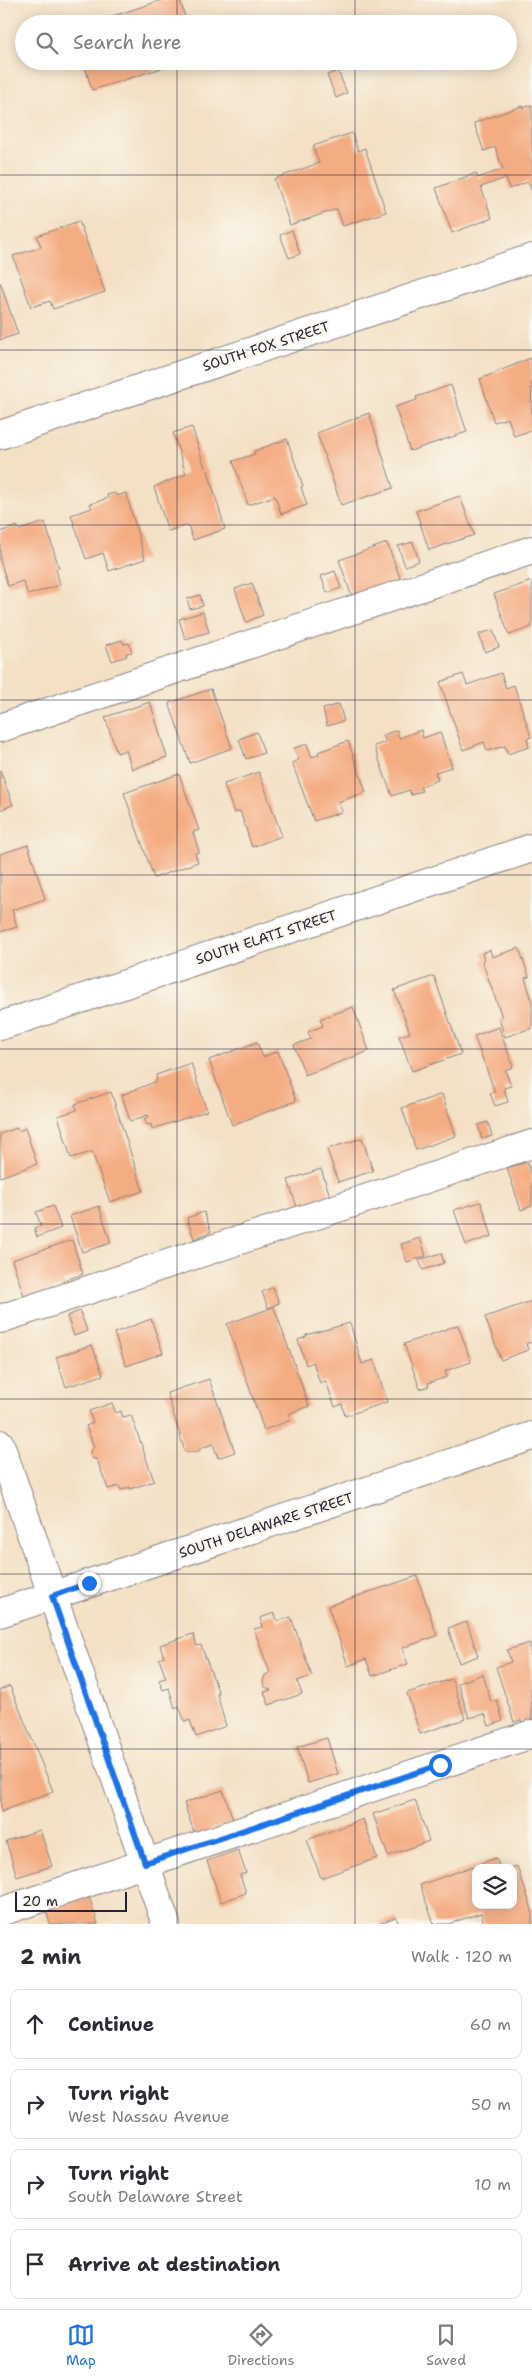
<!DOCTYPE html>
<meta charset="utf-8">
<style>
body{margin:0;font-family:"Shantell Sans",sans-serif;background:#f2f2f3;color:#2b2b33}
.controls{position:absolute;right:15px;bottom:15px;display:grid;overflow:hidden;border-radius:10px;box-shadow:0 2px 12px #0003}
.controls button{width:45px;height:45px;display:grid;place-items:center;padding:0;border:0;border-bottom:1px solid #e1e1e2;background:#fff;color:#2b2b33;font:25px sans-serif}
.scale{position:absolute;left:15px;bottom:12px;width:112px;box-sizing:border-box;padding-left:5px;border:2px solid #22223b;border-top:0;font-size:14px;line-height:18px;white-space:nowrap;color:#22223b;-webkit-text-stroke:4px #fbf7ec;paint-order:stroke}
.stop{position:absolute;width:15px;height:15px;margin:-11px;border:4px solid #1a73e8;border-radius:50%;background:#fff}
.stop.end{background:#1a73e8;border-color:#fff;box-shadow:0 1px 5px #0008}
.list{margin:0;padding:0;list-style:none}
h2{display:flex;justify-content:space-between;align-items:center;height:65px;margin:0;padding:0 20px;font-size:21px}
h2 small{font-size:16px;font-weight:400;color:#7c7c81}
.list li{display:grid;grid-template-columns:32px 1fr auto;gap:15px;align-items:center;box-sizing:border-box;height:70px;margin:0 10px 10px;padding:0 10px;border:1px solid #e1e1e2;border-radius:10px}
.list b{display:block;font-size:19px;white-space:nowrap}
.list p{margin:0;font-size:16px;white-space:nowrap;color:#7c7c81}
.list em{font-size:16px;font-style:normal;color:#7c7c81}
.icon{flex:none;width:28px;height:28px;fill:none;stroke:currentColor;stroke-width:2;stroke-linecap:round;stroke-linejoin:round}
.map{position:relative;flex:none;width:532px;height:1924px;overflow:hidden}
.search{position:absolute;background:#fff;box-shadow:0 2px 12px #0003;left:15px;right:15px;top:15px;height:55px;display:flex;align-items:center;gap:12px;box-sizing:border-box;padding:0 18px;border-radius:28px;color:#7c7c81;font-size:19px}
.sheet{height:385px;background:#fff}
nav{display:flex;justify-content:space-around;align-items:center;box-sizing:border-box;height:70px;border-top:1px solid #e1e1e2;background:#fff;font-size:14px;color:#7c7c81}
nav a{display:grid;justify-items:center;gap:2px}
nav .on{color:#1a73e8}
.map>svg:first-child{display:block}
.building{fill:#f4ac82}
.lines{fill:none;stroke-linecap:round;stroke-linejoin:round}
.minor-casing{stroke:#8a8180;stroke-width:30}
.minor{stroke:#fff;stroke-width:28}
.route{stroke:#1a73e8;stroke-width:6}
.grid{fill:none;stroke:#22223b;stroke-width:1;stroke-opacity:0.55}
.labels{text-anchor:middle;dominant-baseline:central;stroke-width:4.5;stroke-linejoin:round;paint-order:stroke}
.street-label{font-size:14px;fill:#22223b;stroke:#fbf7ec}
</style>
<div class="map">
<svg width="532" height="1924" viewBox="0 0 532 1924">
<rect width="100%" height="100%" fill="#fbf7ec"/>
<filter id="ink" filterUnits="userSpaceOnUse"><feTurbulence type="fractalNoise" baseFrequency=".02" numOctaves="2"/><feDisplacementMap in="SourceGraphic" scale="10" xChannelSelector="R" yChannelSelector="G"/><feConvolveMatrix kernelMatrix="1 2 1 2 8 2 1 2 1" color-interpolation-filters="sRGB"/></filter>
<filter id="wash" filterUnits="userSpaceOnUse"><feTurbulence type="fractalNoise" baseFrequency=".0096" numOctaves="4" result="noise"/><feDisplacementMap in="SourceGraphic" scale="20" xChannelSelector="R" yChannelSelector="G"/><feGaussianBlur stdDeviation="1.12" result="paint"/><feColorMatrix in="noise" values="0 0 0 0 0 0 0 0 0 0 0 0 0 0 0 0 0 1.4 0 .05"/><feComposite in="paint" operator="in"/></filter>
<g filter="url(#wash)">
<rect width="100%" height="100%" fill="#f3e0c5"/>
<g id="blocks">
<!-- building -->
<g class="building">
<path d="M162,0H180L187,24H99L98,21Z"/>
<path d="M83,61H181V62L92,90Z"/>
<path d="M338,71L347,93L336,98L327,75Z"/>
<path d="M532,105V192L528,182L509,189L506,178L481,187L492,218L452,233L436,188L476,173L478,178L503,169L495,147L484,151L474,123L522,106L523,108Z"/>
<path d="M352,133L358,151L365,148L386,212L343,226L337,209L290,225L274,179L319,163L313,146Z"/>
<path d="M79,221L105,292L53,309L50,301L31,307L13,256L41,247L37,236Z"/>
<path d="M292,230L300,254L289,258L280,235Z"/>
<path d="M0,282L18,334L0,340Z"/>
<path d="M531,358L532,430L514,436L508,418L494,422L480,379Z"/>
<path d="M451,385L467,432L410,451L395,407L417,400L416,397Z"/>
<path d="M369,413L393,488L341,505L317,433Z"/>
<path d="M192,427L205,468L208,471L225,529L193,540L188,525L168,531L154,487L186,474L173,433Z"/>
<path d="M287,439L303,486L301,487L307,505L281,514L275,496L248,505L233,461L255,454L254,451Z"/>
<path d="M115,493L117,496L126,493L145,559L109,571L103,553L86,559L71,515L92,508L90,504L108,498L107,495Z"/>
<path d="M460,496L474,535L429,550L416,511Z"/>
<path d="M45,522L59,568L56,569L60,585L28,595L23,581L8,586L0,560V532L17,526L19,530Z"/>
<path d="M413,542L419,561L405,566L398,546Z"/>
<path d="M387,543L401,580L352,597L339,560Z"/>
<path d="M335,571L341,588L327,593L321,576Z"/>
<path d="M532,581V627L509,635L494,594Z"/>
<path d="M252,583L263,615L246,622L235,589Z"/>
<path d="M200,595L203,606L190,609L187,599Z"/>
<path d="M203,612L209,632L185,639L179,619Z"/>
<path d="M493,630L499,647L485,652L479,634Z"/>
<path d="M122,640L124,644L129,643L132,652L126,653L127,656L112,661L106,645Z"/>
<path d="M501,673L506,688L514,685L531,737L527,738L529,747L508,754L505,746L487,751L484,742L463,750L440,682L463,674L467,685Z"/>
<path d="M211,689L232,748L190,763L169,703Z"/>
<path d="M150,702L167,757L132,769L126,750L117,753L105,717Z"/>
<path d="M339,704L344,721L327,726L323,709Z"/>
<path d="M397,730L399,738L421,730L423,738L440,732L452,767L435,772L438,780L420,787L422,791L411,795L409,790L392,796L374,746L386,742L383,735Z"/>
<path d="M257,732L264,753L246,759L239,739Z"/>
<path d="M348,741L366,792L338,802L342,812L314,821L292,763L299,760L294,748L307,744L312,757L319,754L318,752Z"/>
<path d="M0,770L13,805L0,810Z"/>
<path d="M259,772L282,836L252,847L240,811L234,813L224,784Z"/>
<path d="M179,774L199,830L193,832L199,852L195,853L198,862L154,878L124,793Z"/>
<path d="M28,845L45,899L12,910L17,927L0,932V854Z"/>
<path d="M519,948L529,977L525,978L532,1000V1028L505,1037L499,1019L502,1017L482,961L484,960L482,953L490,950L492,957Z"/>
<path d="M434,976L461,1054L412,1071L399,1036L410,1033L394,990Z"/>
<path d="M353,1007L369,1051L305,1075L294,1045L311,1039L308,1032L323,1026L320,1019Z"/>
<path d="M499,1027L513,1067L505,1070L511,1086L504,1088L508,1102L495,1106L490,1093L495,1092L474,1036Z"/>
<path d="M257,1042L263,1057L278,1051L296,1101L232,1125L209,1060Z"/>
<path d="M191,1063L207,1111L152,1129L151,1124L147,1125L144,1119L149,1117L148,1115L130,1121L122,1095L157,1081L156,1075Z"/>
<path d="M111,1092L143,1191L110,1202L92,1152L71,1158L58,1116L77,1110L75,1104Z"/>
<path d="M442,1094L456,1136L416,1150L402,1108Z"/>
<path d="M488,1122L492,1136L482,1139L478,1125Z"/>
<path d="M17,1128L19,1131L25,1128L37,1164L0,1177V1134Z"/>
<path d="M362,1138L373,1171L338,1182L327,1149Z"/>
<path d="M527,1162L532,1177V1206L521,1210L507,1168Z"/>
<path d="M321,1169L330,1196L297,1207L288,1180Z"/>
<path d="M481,1202L492,1236L466,1245L454,1210Z"/>
<path d="M53,1206L61,1228L37,1237L34,1228L41,1226L36,1212Z"/>
<path d="M99,1206L111,1243L82,1252L70,1216Z"/>
<path d="M204,1212L211,1232L194,1239L187,1218Z"/>
<path d="M420,1238L426,1256L407,1262L401,1244Z"/>
<path d="M72,1240L83,1274L63,1281L64,1286L25,1299L12,1260Z"/>
<path d="M441,1253L444,1263L423,1270L419,1260Z"/>
<path d="M273,1287L279,1303L268,1308L262,1292Z"/>
<path d="M532,1301V1342L526,1344L528,1350L501,1360L485,1317Z"/>
<path d="M274,1307L309,1406L288,1414L291,1420L264,1430L227,1324Z"/>
<path d="M80,1311L87,1331L74,1336L67,1316Z"/>
<path d="M151,1319L163,1353L126,1366L114,1333Z"/>
<path d="M350,1323L362,1364L374,1360L387,1402L345,1416L342,1404L335,1407L326,1381L320,1383L313,1362L306,1365L298,1340L306,1337V1335Z"/>
<path d="M458,1325L471,1362L445,1371L447,1377L428,1383L429,1386L420,1389L404,1344Z"/>
<path d="M92,1345L103,1375L66,1387L56,1357Z"/>
<path d="M209,1379L235,1452L218,1458L213,1444L201,1448L198,1452H185L167,1393Z"/>
<path d="M112,1403L116,1413L121,1411L123,1417L131,1415L154,1481L130,1489V1487L121,1490L119,1486L108,1489L97,1460L92,1458L90,1452L94,1447L86,1426L93,1423L89,1411Z"/>
<path d="M417,1576L437,1636L402,1648L408,1664L372,1676L366,1659L348,1666L328,1606Z"/>
<path d="M274,1613L278,1621L291,1617L312,1676L297,1681L302,1694L269,1705L264,1692L271,1690L265,1687L263,1682L265,1675L270,1673L254,1629L262,1627L260,1618Z"/>
<path d="M467,1622L478,1656L459,1663L448,1628Z"/>
<path d="M193,1634L197,1646L201,1645L219,1694H217L226,1726L196,1737L190,1720L185,1722L179,1706L175,1708L169,1688L163,1690L159,1680L166,1678L159,1659L164,1657L160,1645Z"/>
<path d="M530,1643L532,1724L524,1727L521,1720L514,1722L496,1667L511,1662L507,1650Z"/>
<path d="M483,1674L491,1702L497,1700L503,1721L489,1726L485,1714L469,1718L458,1683Z"/>
<path d="M452,1679L465,1719L420,1734L407,1693Z"/>
<path d="M10,1686L53,1791L1,1812L0,1690Z"/>
<path d="M327,1738L338,1774L308,1783L297,1747Z"/>
<path d="M223,1790L234,1822L195,1835L184,1803Z"/>
<path d="M415,1800L429,1841L388,1856L373,1814Z"/>
<path d="M363,1819L377,1858L321,1878L307,1840Z"/>
<path d="M40,1830L52,1866L17,1877L6,1841Z"/>
<path d="M238,1850L246,1873L240,1875L246,1893L221,1902L207,1861Z"/>
<path d="M496,1858L500,1868H476V1905H513V1867L517,1866L532,1910V1924H484L481,1913L448,1924H434L420,1885Z"/>
<path d="M89,1896L98,1924H50L46,1910Z"/>
<path d="M396,1917L399,1924H378Z"/>
</g>
</g>
</g>
<g filter="url(#ink)">
<use href="#blocks" fill-opacity="0" stroke="#8a8180" stroke-width="1"/>
<g class="lines">
<!-- minor casing -->
<g class="minor-casing">
<g id="minor">
<path d="M0,435L532,258"/>
<path d="M0,728L532,550"/>
<path d="M0,1026L532,848"/>
<path d="M0,1319L532,1144"/>
<path d="M0,1444L166,1924"/>
<path d="M0,1613L532,1436"/>
<path d="M0,1912L532,1734"/>
</g>
</g>
<!-- minor -->
<use href="#minor" class="minor"/>
</g>
</g>
<g class="lines" filter="url(#ink)">
<!-- route -->
<path class="route" d="M89,1583L52,1596L145,1863L440,1765"/>
</g>
<!-- grid -->
<path class="grid" d="M177,0V24M355,0V24M177,61V1924M355,61V1924M0,175H532M0,350H532M0,525H532M0,700H532M0,875H532M0,1049H532M0,1224H532M0,1399H532M0,1574H532M0,1749H532"/>
<g class="labels">
<!-- street labels -->
<g class="street-label">
<text transform="translate(266 346) rotate(-18)">SOUTH FOX STREET</text>
<text transform="translate(266 937) rotate(-18)">SOUTH ELATI STREET</text>
<text transform="translate(266 1525) rotate(-18)">SOUTH DELAWARE STREET</text>
</g>
</g>
</svg>
<div class="controls">
<button><svg class="icon" aria-label="layers" viewBox="0 0 24 24"><path d="M12 4l9 5-9 5-9-5zM3 14l9 5 9-5"/></svg></button>
</div>
<div class="scale">20 m</div>
<div class="stop" style="left:440px;top:1765px"></div>
<div class="stop end" style="left:89px;top:1583px"></div>
<div class="search"><svg class="icon" aria-label="search" viewBox="0 0 24 24"><circle cx="10" cy="10" r="6"/><path d="M15 15l6 6"/></svg>Search here</div>
</div>
<section class="sheet">
<h2>2 min<small>Walk · 120 m</small></h2>
<ul class="list">
<li><svg class="icon" aria-label="ahead" viewBox="0 0 24 24"><path d="M12 20V5M6 11l6-6 6 6"/></svg><div><b>Continue</b></div><em>60 m</em></li>
<li><svg class="icon" aria-label="right" viewBox="0 0 24 24"><path d="M7 20v-9h11M14 6l5 5-5 5"/></svg><div><b>Turn right</b><p>West Nassau Avenue</p></div><em>50 m</em></li>
<li><svg class="icon" aria-label="right" viewBox="0 0 24 24"><path d="M7 20v-9h11M14 6l5 5-5 5"/></svg><div><b>Turn right</b><p>South Delaware Street</p></div><em>10 m</em></li>
<li><svg class="icon" aria-label="arrive" viewBox="0 0 24 24"><path d="M6 21V4h12l-3 4 3 4H6"/></svg><div><b>Arrive at destination</b></div></li>
</ul>
</section>
<nav>
<a class="on"><svg class="icon" aria-label="map" viewBox="0 0 24 24"><path d="M3 6l6-2 6 2 6-2v14l-6 2-6-2-6 2zM9 4v14M15 6v14"/></svg>Map</a>
<a><svg class="icon" aria-label="directions" viewBox="0 0 24 24"><path d="M12 3l9 9-9 9-9-9zM9 14v-3h6M13 9l2 2-2 2"/></svg>Directions</a>
<a><svg class="icon" aria-label="saved" viewBox="0 0 24 24"><path d="M7 4h10v16l-5-4-5 4z"/></svg>Saved</a>
</nav>
